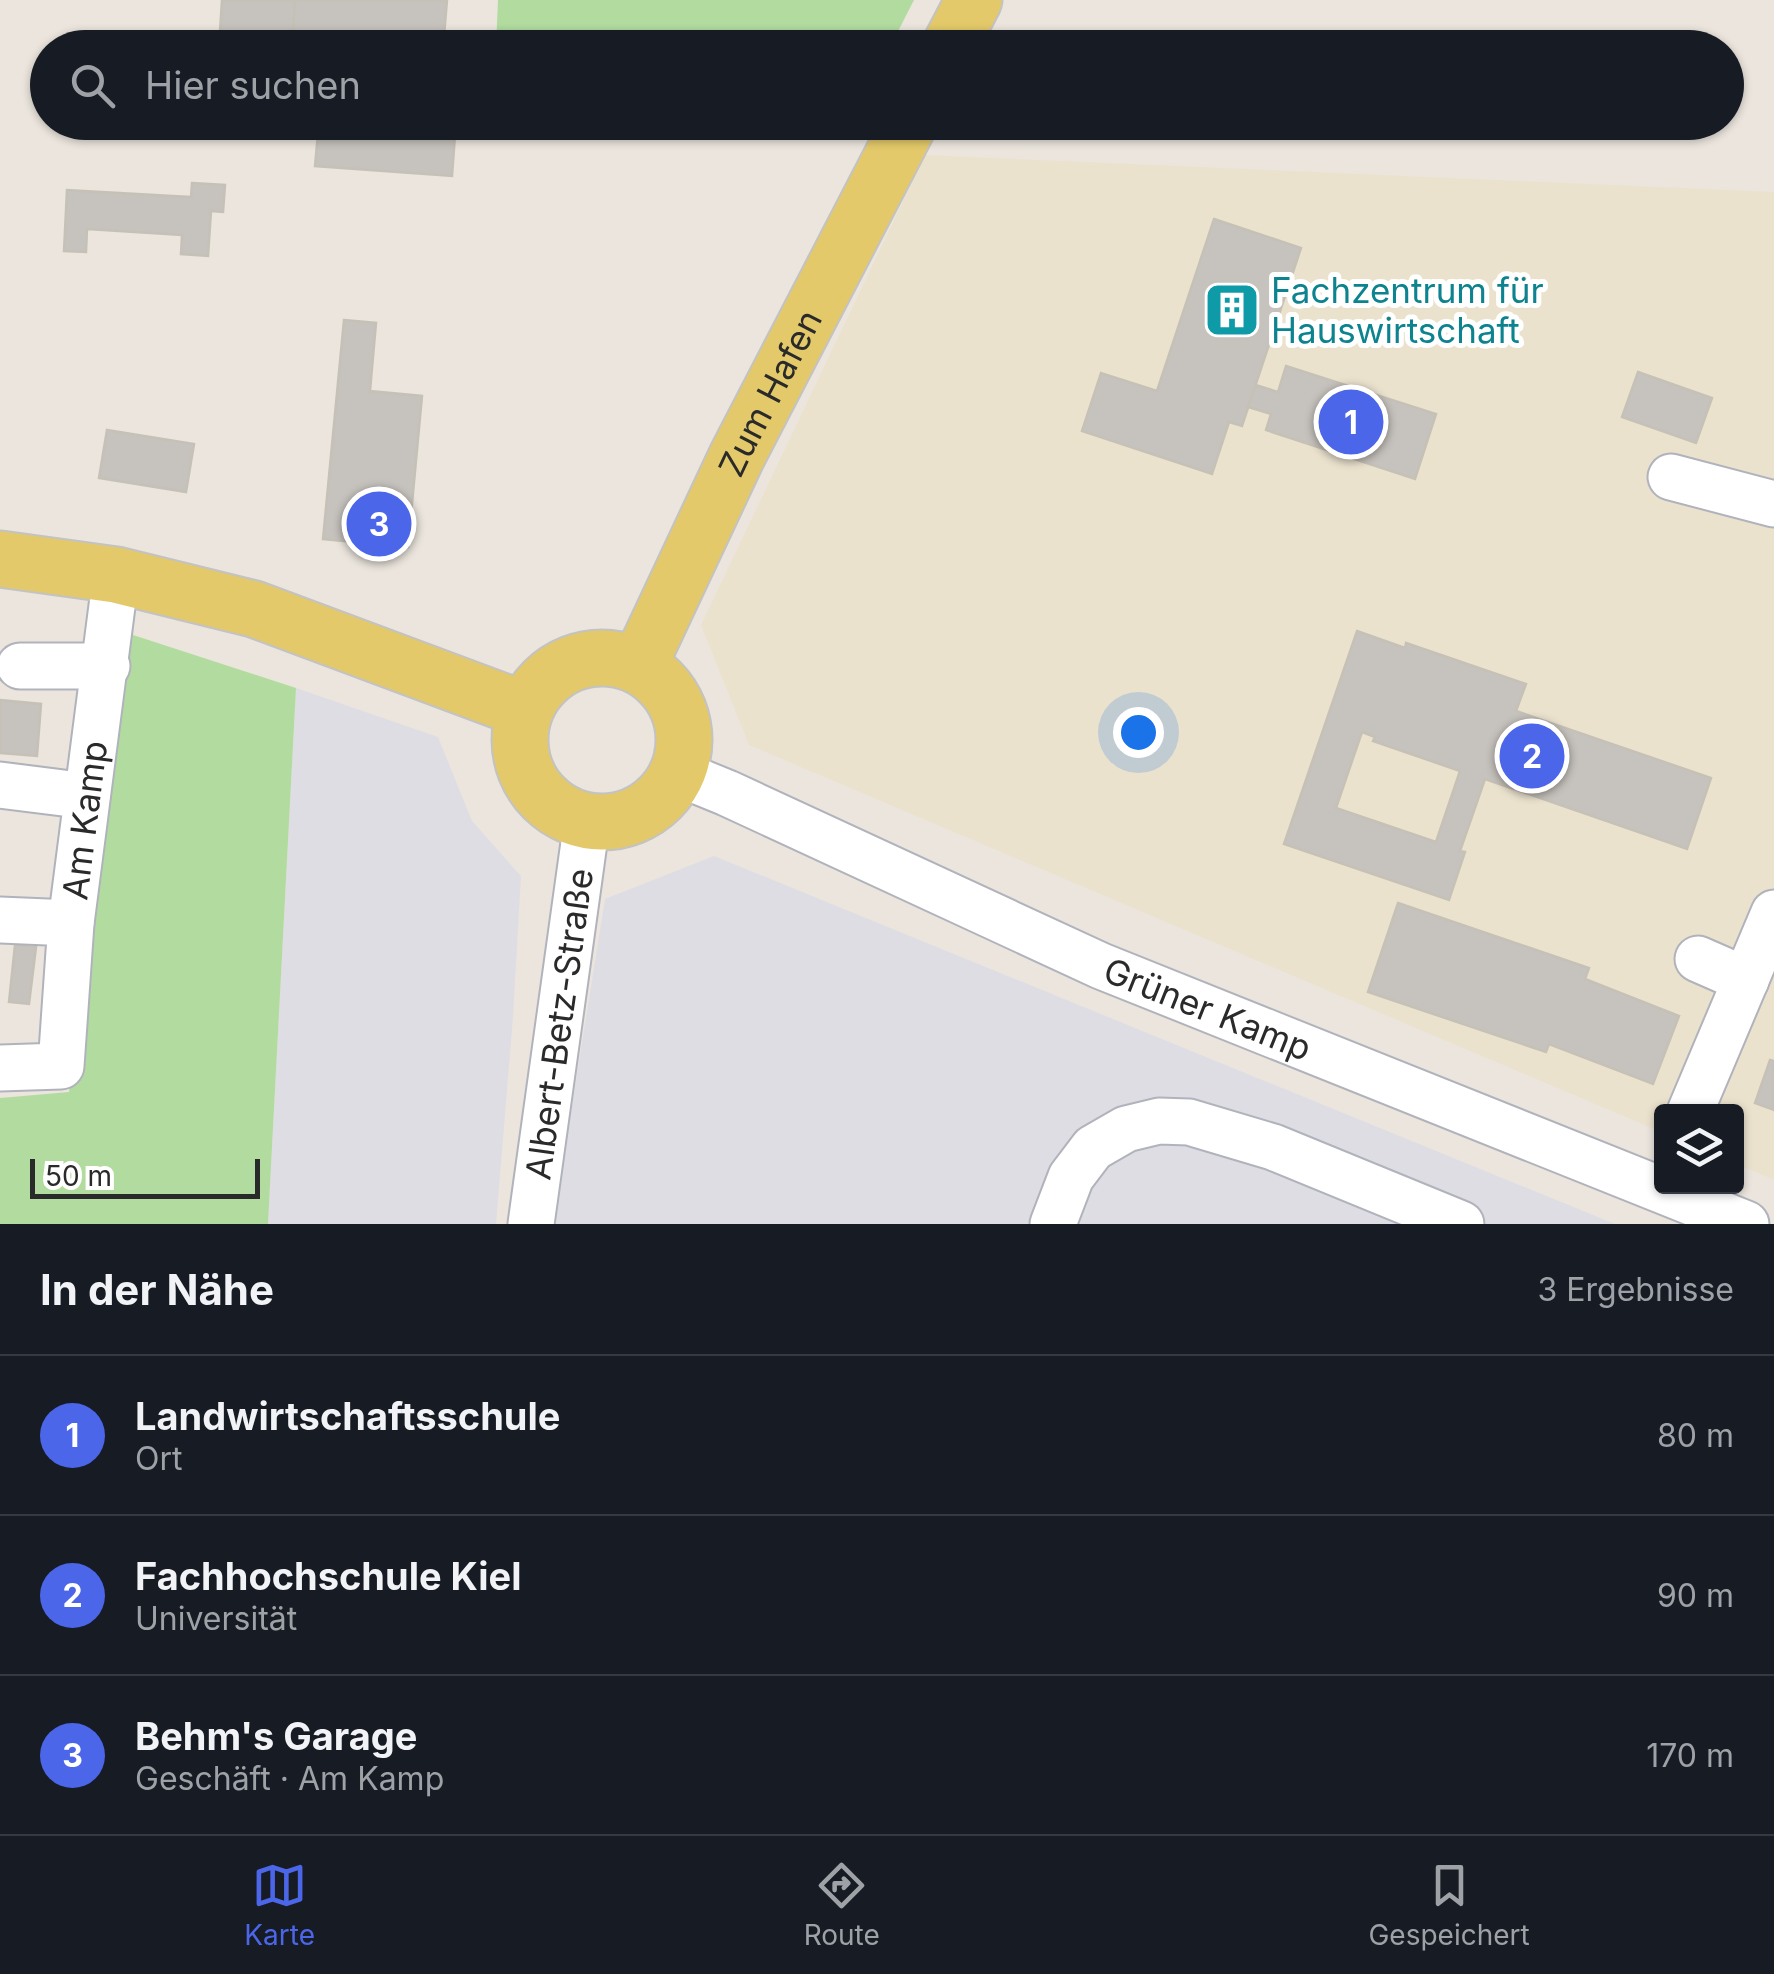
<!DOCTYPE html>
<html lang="de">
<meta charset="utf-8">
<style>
body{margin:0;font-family:Inter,sans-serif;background:#20242c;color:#f1f3f6}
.controls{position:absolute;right:30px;bottom:30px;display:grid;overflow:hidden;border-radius:10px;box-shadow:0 2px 8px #0004}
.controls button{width:90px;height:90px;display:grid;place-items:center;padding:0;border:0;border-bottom:2px solid #363941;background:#171b24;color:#f1f3f6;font:50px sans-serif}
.scale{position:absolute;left:30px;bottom:25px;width:230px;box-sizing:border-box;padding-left:10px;border:5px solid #2a2a2a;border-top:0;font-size:28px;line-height:35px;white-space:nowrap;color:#2a2a2a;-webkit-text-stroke:8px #fff;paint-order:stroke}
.you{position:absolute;left:1138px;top:732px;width:35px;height:35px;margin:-25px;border:8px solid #fff;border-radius:50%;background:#1a73e8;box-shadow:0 0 0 15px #1a73e833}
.badge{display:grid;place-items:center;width:65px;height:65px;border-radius:50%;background:#4c66e9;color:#fff;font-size:32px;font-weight:700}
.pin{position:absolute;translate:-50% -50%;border:5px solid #fff;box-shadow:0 2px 10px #0006}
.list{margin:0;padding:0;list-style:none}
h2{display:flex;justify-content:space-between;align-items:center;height:130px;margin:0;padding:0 40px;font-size:42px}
h2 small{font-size:32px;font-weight:400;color:#9ea1a6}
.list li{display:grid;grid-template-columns:65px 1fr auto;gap:30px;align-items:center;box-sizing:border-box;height:160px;padding:0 40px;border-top:2px solid #363941}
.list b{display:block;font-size:38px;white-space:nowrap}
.list p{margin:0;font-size:32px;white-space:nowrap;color:#9ea1a6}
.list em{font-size:32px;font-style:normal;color:#9ea1a6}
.icon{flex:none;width:55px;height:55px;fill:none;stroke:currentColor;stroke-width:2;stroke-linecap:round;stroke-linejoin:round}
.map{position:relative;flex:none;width:1774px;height:1224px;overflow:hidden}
.search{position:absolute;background:#171b24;box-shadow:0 2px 8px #0004;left:30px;right:30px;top:30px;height:110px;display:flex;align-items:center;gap:25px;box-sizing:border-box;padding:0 35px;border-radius:55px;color:#9ea1a6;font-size:38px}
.sheet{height:610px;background:#171b24}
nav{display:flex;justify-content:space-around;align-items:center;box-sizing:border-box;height:140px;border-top:2px solid #363941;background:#171b24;font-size:28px;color:#9ea1a6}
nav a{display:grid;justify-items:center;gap:5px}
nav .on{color:#4c66e9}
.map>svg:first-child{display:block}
.industrial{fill:#dfdde4}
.education{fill:#ebe2ce}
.green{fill:#b2dc9f}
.building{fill:#c6c2bd;stroke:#c6c1b7;stroke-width:2.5;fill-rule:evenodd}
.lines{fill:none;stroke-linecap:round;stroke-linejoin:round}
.minor-casing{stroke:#b1b3bc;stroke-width:49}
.major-casing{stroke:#c3c3c3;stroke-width:59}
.minor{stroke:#fff;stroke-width:45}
.major{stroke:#e3c96a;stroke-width:55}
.labels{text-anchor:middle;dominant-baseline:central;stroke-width:10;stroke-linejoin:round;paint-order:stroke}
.culture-label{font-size:35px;fill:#0d838f;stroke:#fff;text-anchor:start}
.street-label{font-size:35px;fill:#2a2a2a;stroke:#fff}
</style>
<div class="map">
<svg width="1774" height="1224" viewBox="0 0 1774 1224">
<rect width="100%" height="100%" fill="#ebe5dd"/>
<!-- industrial -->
<g class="industrial">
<path d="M296,688L438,737L472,821L521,876L513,1017L496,1224H268Z"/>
<path d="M714,856L1615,1224H553L605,899Z"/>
</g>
<!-- education -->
<path class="education" d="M925,155L1774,192V1180L1737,1164L1736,1112H1662L1661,1132L749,745L701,625Z"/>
<!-- green -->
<g class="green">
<path d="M498,0H914L890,47H496Z"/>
<path d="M130,634L296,688L268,1224H0V1098L69,1092Z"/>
</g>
<!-- building -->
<g class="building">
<path d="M222,0H295L292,48H219Z"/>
<path d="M295,0H447L443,48H292Z"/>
<path d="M319,122H456L452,176L315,166Z"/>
<path d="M192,183L225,185L223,212L211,211L208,256L181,254L182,235L87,229L86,252L64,251L67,190L191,197Z"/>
<path d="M1214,219L1301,248L1242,426L1229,422L1212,474L1082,431L1101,373L1157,391Z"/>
<path d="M344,320L376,323L370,391L422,396L408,547L323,539Z"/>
<path d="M1286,366L1436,414L1415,479L1266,430L1271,414L1248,407L1256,385L1278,392Z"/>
<path d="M1638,372L1712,398L1696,443L1622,417Z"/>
<path d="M107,430L194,444L186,492L99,478Z"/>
<path d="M1357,631L1405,648L1406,643L1526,684L1516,711L1711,778L1687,849L1485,779L1460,851L1465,852L1449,900L1284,844ZM1362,732L1375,737L1373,741L1460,771L1436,842L1336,808Z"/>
<path d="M0,700L41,704L37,756L0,753Z"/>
<path d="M1398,903L1589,968L1585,979L1679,1016L1653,1084L1549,1044L1546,1052L1368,992Z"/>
<path d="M15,945L36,947L29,1004L9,1002Z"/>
<path d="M1770,1060L1774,1061V1110L1755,1103Z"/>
</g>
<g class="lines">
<!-- minor casing -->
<g class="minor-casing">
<g id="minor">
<path d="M1671,477L1774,504"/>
<path d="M20,666H107"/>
<path id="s1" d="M678,773L727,793L1101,966L1746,1224"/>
<path d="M0,785L87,796"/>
<path d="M0,920L71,923"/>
<path d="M1698,959L1746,980"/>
<path id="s2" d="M0,1068L61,1066L71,923L116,575"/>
<path d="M1690,1112L1774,913"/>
<path id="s3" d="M531,1224L587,821"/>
<path d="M1053,1224L1071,1177L1093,1148L1126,1129L1159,1121L1189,1122L1273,1147L1461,1224"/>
</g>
</g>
<!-- major casing -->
<g class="major-casing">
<g id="major">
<path d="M949,48L974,0"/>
<path d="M0,559L116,575L254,609L525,710"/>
<circle cx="602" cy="740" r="82"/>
<path id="s4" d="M639,665L737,456L910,122"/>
</g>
</g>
<!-- minor -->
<use href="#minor" class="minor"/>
<!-- major -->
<use href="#major" class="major"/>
</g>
<!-- icons -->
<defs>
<g id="building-square" transform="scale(2.875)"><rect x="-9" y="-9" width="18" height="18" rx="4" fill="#0f9aa8" stroke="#fff"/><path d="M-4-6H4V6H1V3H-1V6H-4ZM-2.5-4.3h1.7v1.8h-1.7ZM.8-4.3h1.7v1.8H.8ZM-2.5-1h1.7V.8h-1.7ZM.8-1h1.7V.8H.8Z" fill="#fff"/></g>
</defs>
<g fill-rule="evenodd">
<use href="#building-square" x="1232" y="310"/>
</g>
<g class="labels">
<!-- culture labels -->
<g class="culture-label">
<text x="1271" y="290">Fachzentrum für<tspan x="1271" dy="40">Hauswirtschaft</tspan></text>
</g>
<!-- street labels -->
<g class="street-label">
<text stroke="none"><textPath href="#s4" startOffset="302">Zum Hafen</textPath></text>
<text stroke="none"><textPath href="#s2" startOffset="308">Am Kamp</textPath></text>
<text stroke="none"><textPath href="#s1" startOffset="580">Grüner Kamp</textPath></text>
<text stroke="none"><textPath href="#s3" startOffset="202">Albert-Betz-Straße</textPath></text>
</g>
</g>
</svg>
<div class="controls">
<button><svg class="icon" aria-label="layers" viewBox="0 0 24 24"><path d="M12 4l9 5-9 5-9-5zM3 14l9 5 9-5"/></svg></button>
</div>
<div class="scale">50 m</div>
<div class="you"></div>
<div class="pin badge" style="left:1351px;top:422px">1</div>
<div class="pin badge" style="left:1532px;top:756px">2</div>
<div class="pin badge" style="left:379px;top:524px">3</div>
<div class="search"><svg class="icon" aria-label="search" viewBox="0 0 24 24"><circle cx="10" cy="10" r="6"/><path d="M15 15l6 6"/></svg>Hier suchen</div>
</div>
<section class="sheet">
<h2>In der Nähe<small>3 Ergebnisse</small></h2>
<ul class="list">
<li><span class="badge">1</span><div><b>Landwirtschaftsschule</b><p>Ort</p></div><em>80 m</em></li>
<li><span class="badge">2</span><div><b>Fachhochschule Kiel</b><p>Universität</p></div><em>90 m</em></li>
<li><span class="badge">3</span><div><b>Behm's Garage</b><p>Geschäft · Am Kamp</p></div><em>170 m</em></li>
</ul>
</section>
<nav>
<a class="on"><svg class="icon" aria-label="map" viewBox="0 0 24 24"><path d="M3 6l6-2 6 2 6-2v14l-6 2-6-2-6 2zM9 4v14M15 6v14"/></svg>Karte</a>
<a><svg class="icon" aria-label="directions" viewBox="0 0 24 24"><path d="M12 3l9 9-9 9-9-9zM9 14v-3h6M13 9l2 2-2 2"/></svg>Route</a>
<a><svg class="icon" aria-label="saved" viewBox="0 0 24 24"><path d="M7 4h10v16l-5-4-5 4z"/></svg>Gespeichert</a>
</nav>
